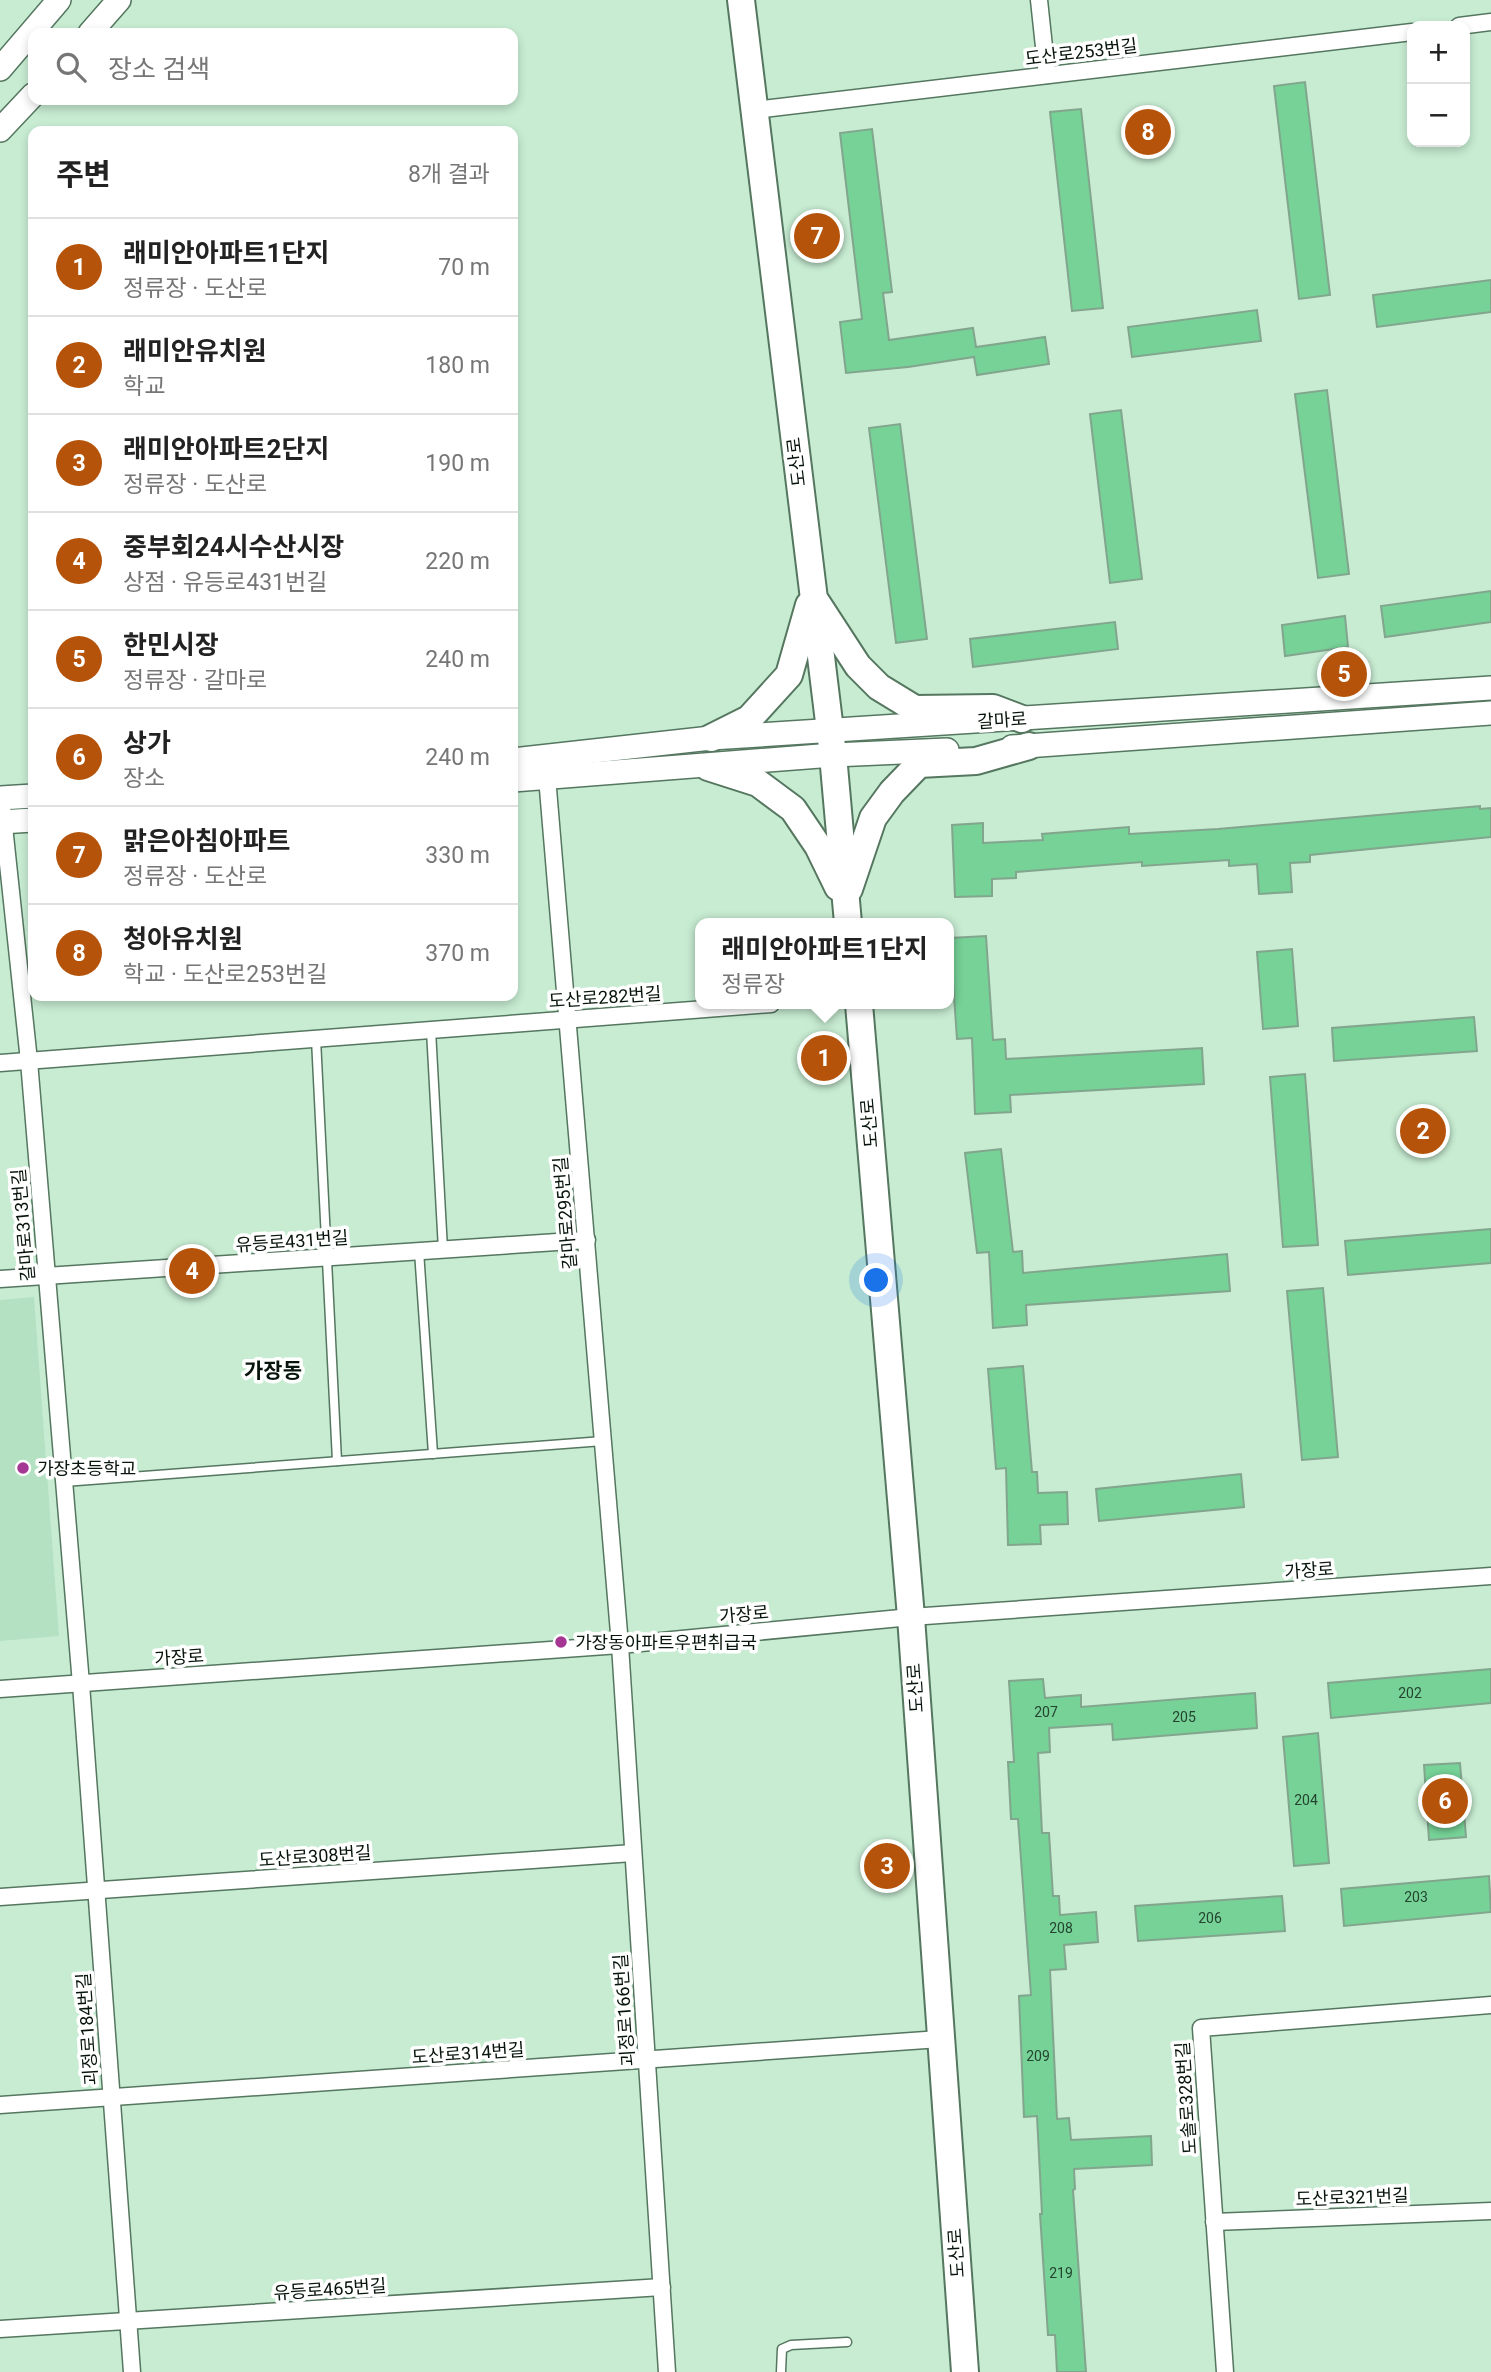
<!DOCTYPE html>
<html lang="ko">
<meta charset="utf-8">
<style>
body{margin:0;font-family:Roboto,"Noto Sans KR",sans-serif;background:#f2f2f2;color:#222}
.controls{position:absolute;right:21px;top:21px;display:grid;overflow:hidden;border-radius:14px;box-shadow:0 4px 10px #0003}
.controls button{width:63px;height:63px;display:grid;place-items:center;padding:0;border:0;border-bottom:2px solid #e0e0e0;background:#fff;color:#222;font:35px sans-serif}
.you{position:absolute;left:877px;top:1281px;width:24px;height:24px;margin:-18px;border:5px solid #fff;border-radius:50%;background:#1a73e8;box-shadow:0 0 0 10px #1a73e833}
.badge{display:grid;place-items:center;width:46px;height:46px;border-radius:50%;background:#b45309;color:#fff;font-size:23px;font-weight:700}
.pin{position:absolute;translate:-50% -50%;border:4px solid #fff;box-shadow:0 2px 7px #0006}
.popup{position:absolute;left:695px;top:918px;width:259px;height:91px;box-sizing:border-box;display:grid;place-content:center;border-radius:14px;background:#fff;filter:drop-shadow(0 2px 5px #0005);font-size:23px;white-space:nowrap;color:#767676}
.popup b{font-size:26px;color:#222}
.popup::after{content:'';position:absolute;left:50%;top:100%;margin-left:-14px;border:14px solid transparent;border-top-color:#fff}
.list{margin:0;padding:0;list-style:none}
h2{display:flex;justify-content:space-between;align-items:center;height:91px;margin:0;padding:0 28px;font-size:30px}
h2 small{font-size:23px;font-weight:400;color:#767676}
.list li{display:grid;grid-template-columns:46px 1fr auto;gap:21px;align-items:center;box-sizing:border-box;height:98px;padding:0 28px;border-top:2px solid #e0e0e0}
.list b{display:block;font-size:26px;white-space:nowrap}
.list p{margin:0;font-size:23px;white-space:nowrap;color:#767676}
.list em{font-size:23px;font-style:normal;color:#767676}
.icon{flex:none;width:38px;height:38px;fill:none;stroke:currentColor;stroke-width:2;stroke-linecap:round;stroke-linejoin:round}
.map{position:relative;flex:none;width:1491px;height:2372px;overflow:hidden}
.search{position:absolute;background:#fff;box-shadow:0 4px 10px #0003;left:28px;top:28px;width:490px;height:77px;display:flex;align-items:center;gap:18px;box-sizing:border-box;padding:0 24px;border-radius:14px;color:#767676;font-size:26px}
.panel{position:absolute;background:#fff;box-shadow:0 4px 10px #0003;left:28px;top:126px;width:490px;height:875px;border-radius:14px}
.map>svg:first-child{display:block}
.built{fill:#b5e1c3}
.building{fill:#76d297;stroke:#82a58d;stroke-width:2}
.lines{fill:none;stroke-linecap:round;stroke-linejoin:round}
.lane-casing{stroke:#55765f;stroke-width:11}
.street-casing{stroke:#55765f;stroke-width:19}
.secondary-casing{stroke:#55765f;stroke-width:26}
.primary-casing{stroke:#55765f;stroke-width:30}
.lane{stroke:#fff;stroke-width:8}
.street{stroke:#fff;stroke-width:16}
.secondary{stroke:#fff;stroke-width:23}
.primary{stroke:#fff;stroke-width:26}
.poi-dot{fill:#a53694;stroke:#fff;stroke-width:2.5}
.labels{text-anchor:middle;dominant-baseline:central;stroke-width:7;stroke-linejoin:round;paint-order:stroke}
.number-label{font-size:14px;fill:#24442f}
.street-label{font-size:18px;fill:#08150c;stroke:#fff}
.poi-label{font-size:18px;fill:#08150c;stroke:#fff;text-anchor:start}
.quarter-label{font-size:21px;font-weight:bold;fill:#08150c;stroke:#fff}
</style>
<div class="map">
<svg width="1491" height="2372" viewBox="0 0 1491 2372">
<rect width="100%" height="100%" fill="#c7ecd2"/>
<!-- built -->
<path class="built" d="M34,1297L59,1636L0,1641V1300Z"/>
<!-- building -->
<g class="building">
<path d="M1305,82L1330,295L1299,299L1274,86Z"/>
<path d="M1081,109L1103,308L1072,311L1050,112Z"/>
<path d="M872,129L892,292L883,293L889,340L973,328L976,347L1045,337L1049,364L977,375L974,357L908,367L846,373L840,322L862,319L840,133Z"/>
<path d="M1491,280V312L1377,327L1373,295Z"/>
<path d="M1257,310L1261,341L1132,357L1128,327Z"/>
<path d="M1327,390L1349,574L1318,578L1295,394Z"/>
<path d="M1121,410L1142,579L1110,583L1090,414Z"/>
<path d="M900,424L927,639L896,643L869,428Z"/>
<path d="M1491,591V622L1385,637L1381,606Z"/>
<path d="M1345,616L1348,647L1285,656L1282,625Z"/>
<path d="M1115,622L1118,649L973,667L970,639Z"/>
<path d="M1480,806V809L1491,808V837L1310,855V862L1290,863L1292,892L1259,894L1257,864L1229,866V860L1142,866V862L1016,872V878L992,879V896L955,897L952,825L983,823V843L1043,840L1042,834L1129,827V834L1218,829Z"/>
<path d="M986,936L993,1040L1005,1039L1006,1059L1202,1048L1204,1084L1010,1095L1011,1112L975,1114L972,1038L957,1039L950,938Z"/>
<path d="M1292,949L1298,1026L1263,1029L1257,952Z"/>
<path d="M1474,1017L1477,1051L1334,1061L1332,1028Z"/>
<path d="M1305,1074L1318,1245L1283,1247L1270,1077Z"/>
<path d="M1001,1149L1013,1252L1022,1251L1023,1273L1227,1254L1230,1291L1026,1305L1027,1325L993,1328L989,1252L977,1253L965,1153Z"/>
<path d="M1491,1229V1263L1348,1275L1345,1241Z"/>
<path d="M1323,1288L1338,1457L1302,1460L1287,1291Z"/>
<path d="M1023,1366L1032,1472H1037L1038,1493L1067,1492L1068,1524L1040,1525L1041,1544L1008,1545L1006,1468L996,1469L988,1369Z"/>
<path d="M1241,1474L1244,1507L1099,1521L1096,1489Z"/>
<path d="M1491,1669V1703L1331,1718L1328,1683Z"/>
<path d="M1043,1679L1045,1698L1081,1695V1707L1255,1693L1257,1728L1113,1740L1112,1724L1049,1728L1050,1752L1038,1753L1042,1833H1049L1053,1896H1059L1060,1915L1096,1912L1098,1942L1064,1945L1066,1969L1050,1970L1057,2119L1069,2118L1071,2140L1151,2136L1152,2165L1074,2169L1075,2189L1073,2190L1086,2372H1057L1055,2335H1048L1040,2214H1042L1037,2116L1024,2117L1019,1996L1031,1995L1018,1819H1011L1008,1762H1014L1009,1681Z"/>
<path d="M1318,1733L1329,1863L1294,1866L1283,1737Z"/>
<path d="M1460,1763L1466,1837L1429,1840L1424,1765Z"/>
<path d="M1489,1876L1491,1912L1344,1926L1341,1889Z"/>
<path d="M1282,1896L1285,1931L1138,1941L1135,1906Z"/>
</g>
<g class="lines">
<!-- lane casing -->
<g class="lane-casing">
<g id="lane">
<path d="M431,1030L443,1250"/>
<path d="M316,1039L337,1461"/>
<path d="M419,1251L433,1454"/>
<path d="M64,1482L603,1441"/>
<path d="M781,2372L782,2349L791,2345L847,2342"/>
</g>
</g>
<!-- street casing -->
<g class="street-casing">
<g id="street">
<path d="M1039,0L1047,75"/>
<path d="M1459,26L1491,22"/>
<path d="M755,110L1412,32"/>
<path d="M547,777L620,1645L667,2372"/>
<path d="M1,798L29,1061L81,1684L132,2372"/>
<path d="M0,1063L771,1004"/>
<path d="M0,1279L587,1240"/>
<path d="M0,1689L620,1645L911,1617L1491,1576"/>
<path d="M0,1897L633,1853"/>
<path d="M0,2105L940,2039"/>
<path d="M1214,2222L1491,2211"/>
<path d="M0,2329L662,2287"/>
<path d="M1225,2372L1201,2028L1491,2005"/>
</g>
</g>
<!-- secondary casing -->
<g class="secondary-casing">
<g id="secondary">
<path d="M90,33L119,0"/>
<path d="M0,69L59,0"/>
<path d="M0,130L33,95"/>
<path d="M1012,747L1491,713"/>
<path d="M513,760L711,738L1491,688"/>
<path d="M513,780L833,755L947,750"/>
<path d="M0,798L33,796"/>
<path d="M0,822L33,820"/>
</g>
</g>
<!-- primary casing -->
<g class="primary-casing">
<g id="primary">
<path d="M741,0L833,755L848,923"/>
<path d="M817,603L858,666L879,687L915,709L993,708L1022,719"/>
<path d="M711,738L749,719L789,675L809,605"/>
<path d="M708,767L758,783L793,809L818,846L838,887"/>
<path d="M849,889L873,818L892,792L919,764L976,761L1029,746"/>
<path d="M859,1004L911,1617L965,2372"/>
</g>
</g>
<!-- lane -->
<use href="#lane" class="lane"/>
<!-- street -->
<use href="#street" class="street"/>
<!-- secondary -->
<use href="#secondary" class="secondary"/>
<!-- primary -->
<use href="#primary" class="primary"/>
</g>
<!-- markers -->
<g class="poi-dot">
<circle cx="23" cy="1468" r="7"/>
<circle cx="561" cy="1642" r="7"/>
</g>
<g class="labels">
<!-- number labels -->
<g class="number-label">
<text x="1410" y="1693">202</text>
<text x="1046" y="1712">207</text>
<text x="1184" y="1717">205</text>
<text x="1306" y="1800">204</text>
<text x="1416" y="1897">203</text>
<text x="1210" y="1918">206</text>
<text x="1061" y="1928">208</text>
<text x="1038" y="2056">209</text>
<text x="1061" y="2273">219</text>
</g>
<!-- street labels -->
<g class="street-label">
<text transform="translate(1081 52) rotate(-7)">도산로253번길</text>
<text transform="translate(796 462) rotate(-97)">도산로</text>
<text transform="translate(1002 720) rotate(-4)">갈마로</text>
<text transform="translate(605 997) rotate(-4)">도산로282번길</text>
<text transform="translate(869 1123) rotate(-95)">도산로</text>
<text transform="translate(565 1213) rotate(-95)">갈마로295번길</text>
<text transform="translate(23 1225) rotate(-95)">갈마로313번길</text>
<text transform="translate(292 1241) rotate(-4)">유등로431번길</text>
<text transform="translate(1309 1570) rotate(-4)">가장로</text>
<text transform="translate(744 1614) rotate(-5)">가장로</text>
<text transform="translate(179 1657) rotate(-4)">가장로</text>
<text transform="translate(915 1688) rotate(-94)">도산로</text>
<text transform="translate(315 1856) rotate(-4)">도산로308번길</text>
<text transform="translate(624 2010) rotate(-94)">괴정로166번길</text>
<text transform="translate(87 2029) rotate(-94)">괴정로184번길</text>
<text transform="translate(468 2053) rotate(-4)">도산로314번길</text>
<text transform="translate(1186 2098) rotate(-94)">도솔로328번길</text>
<text transform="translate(1352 2197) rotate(-2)">도산로321번길</text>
<text transform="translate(956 2253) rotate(-94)">도산로</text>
<text transform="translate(330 2289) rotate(-4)">유등로465번길</text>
</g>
<!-- poi labels -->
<g class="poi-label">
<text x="37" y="1468">가장초등학교</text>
<text x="575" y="1642">가장동아파트우편취급국</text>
</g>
<!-- quarter labels -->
<g class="quarter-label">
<text x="273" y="1371">가장동</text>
</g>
</g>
</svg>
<div class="controls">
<button>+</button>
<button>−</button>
</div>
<div class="you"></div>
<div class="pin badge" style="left:824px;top:1058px">1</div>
<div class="popup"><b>래미안아파트1단지</b>정류장</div>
<div class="pin badge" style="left:1423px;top:1131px">2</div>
<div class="pin badge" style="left:887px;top:1866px">3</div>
<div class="pin badge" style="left:192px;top:1271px">4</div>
<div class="pin badge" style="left:1344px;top:674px">5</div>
<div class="pin badge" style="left:1445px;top:1801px">6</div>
<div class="pin badge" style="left:817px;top:236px">7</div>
<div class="pin badge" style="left:1148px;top:132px">8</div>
<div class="search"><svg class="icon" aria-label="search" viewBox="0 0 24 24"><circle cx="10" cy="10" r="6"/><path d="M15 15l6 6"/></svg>장소 검색</div>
<section class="panel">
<h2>주변<small>8개 결과</small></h2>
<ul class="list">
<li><span class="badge">1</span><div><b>래미안아파트1단지</b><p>정류장 · 도산로</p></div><em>70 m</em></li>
<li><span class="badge">2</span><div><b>래미안유치원</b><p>학교</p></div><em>180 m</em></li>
<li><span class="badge">3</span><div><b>래미안아파트2단지</b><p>정류장 · 도산로</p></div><em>190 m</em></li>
<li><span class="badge">4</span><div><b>중부회24시수산시장</b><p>상점 · 유등로431번길</p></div><em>220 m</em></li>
<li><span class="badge">5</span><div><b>한민시장</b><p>정류장 · 갈마로</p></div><em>240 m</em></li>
<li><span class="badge">6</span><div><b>상가</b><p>장소</p></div><em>240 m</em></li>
<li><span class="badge">7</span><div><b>맑은아침아파트</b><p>정류장 · 도산로</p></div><em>330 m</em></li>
<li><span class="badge">8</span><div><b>청아유치원</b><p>학교 · 도산로253번길</p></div><em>370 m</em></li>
</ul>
</section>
</div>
